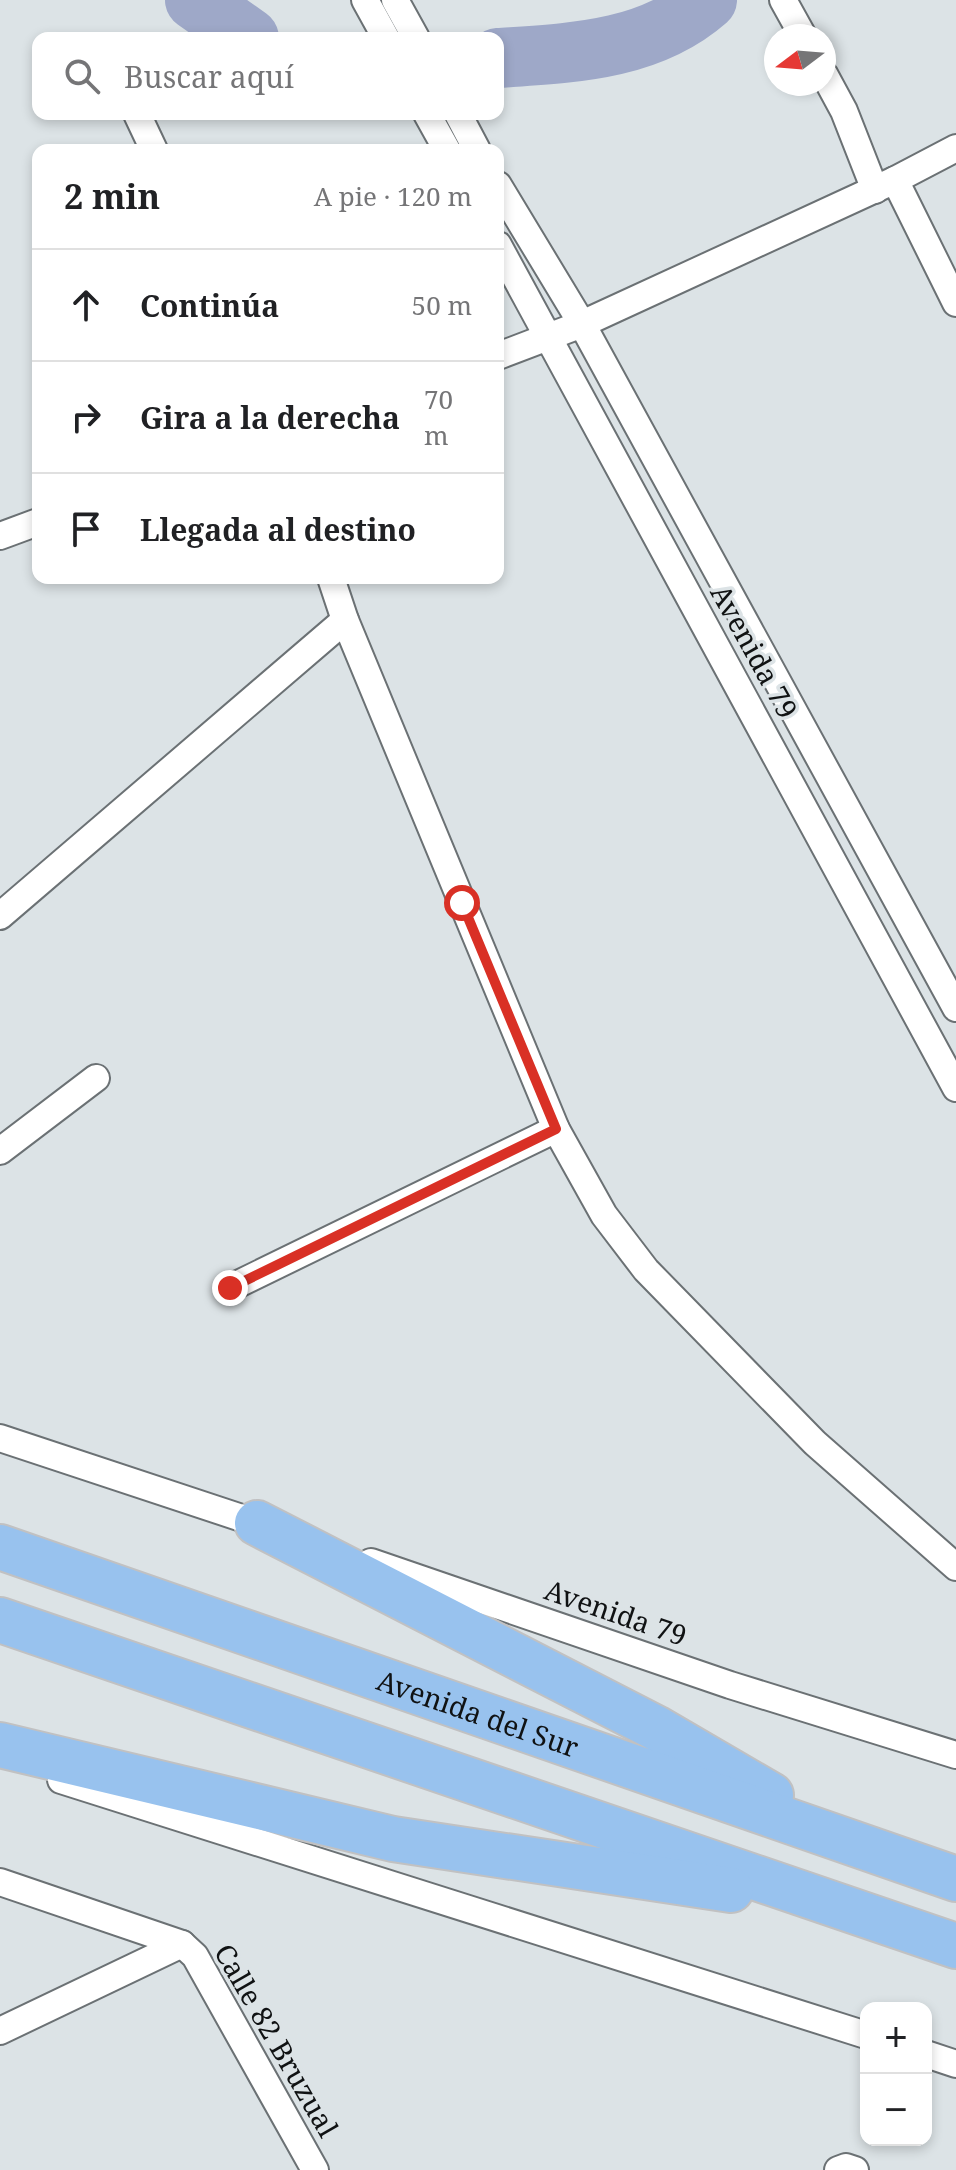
<!DOCTYPE html>
<html lang="es">
<meta charset="utf-8">
<style>
body{margin:0;font-family:"Noto Serif",serif;background:#f6f6f6;color:#202124}
.controls{position:absolute;right:24px;bottom:24px;display:grid;overflow:hidden;border-radius:16px;box-shadow:0 4px 12px #0003}
.controls button{width:72px;height:72px;display:grid;place-items:center;padding:0;border:0;border-bottom:2px solid #e0e0e0;background:#fff;color:#202124;font:40px sans-serif}
.compass{position:absolute;left:764px;top:24px;width:72px;height:72px;border-radius:50%;background:#fff;box-shadow:0 4px 12px #0003;rotate:254deg}
.stop{position:absolute;width:24px;height:24px;margin:-18px;border:6px solid #d93025;border-radius:50%;background:#fff}
.stop.end{background:#d93025;border-color:#fff;box-shadow:0 2px 8px #0008}
.list{margin:0;padding:0;list-style:none}
h2{display:flex;justify-content:space-between;align-items:center;height:104px;margin:0;padding:0 32px;font-size:34px}
h2 small{font-size:26px;font-weight:400;color:#757577}
.list li{display:grid;grid-template-columns:52px 1fr auto;gap:24px;align-items:center;box-sizing:border-box;height:112px;padding:0 32px;border-top:2px solid #e0e0e0}
.list b{display:block;font-size:30px;white-space:nowrap}
.list em{font-size:26px;font-style:normal;color:#757577}
.icon{flex:none;width:44px;height:44px;fill:none;stroke:currentColor;stroke-width:2;stroke-linecap:round;stroke-linejoin:round}
.map{position:relative;flex:none;width:956px;height:2170px;overflow:hidden}
.search{position:absolute;background:#fff;box-shadow:0 4px 12px #0003;left:32px;top:32px;width:472px;height:88px;display:flex;align-items:center;gap:20px;box-sizing:border-box;padding:0 28px;border-radius:16px;color:#757577;font-size:30px}
.panel{position:absolute;background:#fff;box-shadow:0 4px 12px #0003;left:32px;top:144px;width:472px;height:440px;border-radius:16px}
.map>svg:first-child{display:block}
.lines{fill:none;stroke-linecap:round;stroke-linejoin:round}
.river{stroke:#9ea8c8;stroke-width:60}
.minor-casing{stroke:#6b7174;stroke-width:30}
.trunk-casing{stroke:#c1c1c2;stroke-width:48}
.minor{stroke:#fff;stroke-width:26}
.trunk{stroke:#98c2ee;stroke-width:44}
.route{stroke:#d93025;stroke-width:10}
.labels{text-anchor:middle;dominant-baseline:central;stroke-width:7;stroke-linejoin:round;paint-order:stroke}
.street-label{font-size:28px;fill:#101213;stroke:#dce3e6}
</style>
<div class="map">
<svg width="956" height="2170" viewBox="0 0 956 2170">
<rect width="100%" height="100%" fill="#dce3e6"/>
<g class="lines">
<!-- river -->
<g class="river">
<path d="M195,0L249,38"/>
<path d="M498,58C572,53 649,51 707,0"/>
</g>
<!-- minor casing -->
<g class="minor-casing">
<g id="minor">
<path d="M365,0L386,38"/>
<path d="M395,0L416,38"/>
<path d="M783,0L803,36"/>
<path d="M824,74L844,111L875,190"/>
<path d="M137,114L154,150"/>
<path d="M427,114L447,150"/>
<path d="M458,114L477,150"/>
<path d="M895,180L956,303"/>
<path d="M498,185L582,324L956,1008"/>
<path d="M498,245L956,1088"/>
<path d="M498,356L582,324L895,180L956,148"/>
<path d="M0,536L38,522"/>
<path d="M331,578L345,620L556,1129L604,1215L646,1270L815,1443L956,1567"/>
<path d="M0,916L345,620"/>
<path d="M0,1151L96,1078"/>
<path d="M230,1288L556,1129"/>
<path d="M0,1438L269,1527"/>
<path d="M371,1562L730,1685L956,1755"/>
<path d="M61,1780L866,2035"/>
<path d="M0,1882L182,1944L195,1956L315,2170"/>
<path d="M0,2031L182,1944"/>
<path d="M926,2054L956,2064"/>
<path d="M838,2170L846,2167L855,2170"/>
</g>
</g>
<!-- trunk casing -->
<g class="trunk-casing">
<g id="trunk">
<path d="M257,1523L656,1728L771,1795"/>
<path id="s1" d="M0,1547L956,1879"/>
<path d="M0,1620L956,1946"/>
<path d="M0,1745L393,1839L731,1890"/>
</g>
</g>
<!-- minor -->
<use href="#minor" class="minor"/>
<!-- trunk -->
<use href="#trunk" class="trunk"/>
</g>
<g class="lines">
<!-- route -->
<path class="route" d="M230,1288L556,1129L462,903"/>
</g>
<g class="labels">
<!-- street labels -->
<g class="street-label">
<text transform="translate(755 651) rotate(61)">Avenida 79</text>
<text transform="translate(616 1612) rotate(19)">Avenida 79</text>
<text stroke="none"><textPath href="#s1" startOffset="506">Avenida del Sur</textPath></text>
<text transform="translate(277 2040) rotate(60)">Calle 82 Bruzual</text>
</g>
</g>
</svg>
<div class="controls">
<button>+</button>
<button>−</button>
</div>
<svg class="compass" viewBox="-18 -18 36 36"><path d="M0-13l5 13h-10z" fill="#e53935"/><path d="M0 13l5-13h-10z" fill="#757577"/></svg>
<div class="stop" style="left:462px;top:903px"></div>
<div class="stop end" style="left:230px;top:1288px"></div>
<div class="search"><svg class="icon" aria-label="search" viewBox="0 0 24 24"><circle cx="10" cy="10" r="6"/><path d="M15 15l6 6"/></svg>Buscar aquí</div>
<section class="panel">
<h2>2 min<small>A pie · 120 m</small></h2>
<ul class="list">
<li><svg class="icon" aria-label="ahead" viewBox="0 0 24 24"><path d="M12 20V5M6 11l6-6 6 6"/></svg><div><b>Continúa</b></div><em>50 m</em></li>
<li><svg class="icon" aria-label="right" viewBox="0 0 24 24"><path d="M7 20v-9h11M14 6l5 5-5 5"/></svg><div><b>Gira a la derecha</b></div><em>70 m</em></li>
<li><svg class="icon" aria-label="arrive" viewBox="0 0 24 24"><path d="M6 21V4h12l-3 4 3 4H6"/></svg><div><b>Llegada al destino</b></div></li>
</ul>
</section>
</div>
